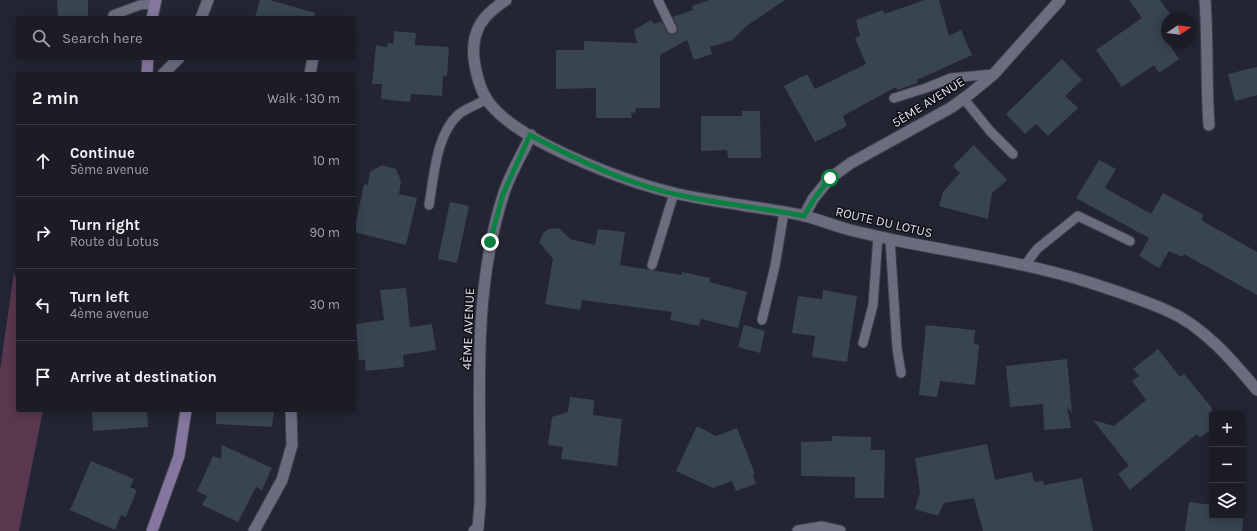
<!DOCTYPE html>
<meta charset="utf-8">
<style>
body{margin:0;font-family:Karla,sans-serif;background:#24252e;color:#f1f3f6}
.controls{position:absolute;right:12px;bottom:12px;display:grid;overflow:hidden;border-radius:4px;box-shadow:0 2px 10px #0003}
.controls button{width:36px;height:36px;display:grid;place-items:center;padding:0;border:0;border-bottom:1px solid #393a43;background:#1b1c26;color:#f1f3f6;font:20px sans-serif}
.compass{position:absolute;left:1161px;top:12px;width:36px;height:36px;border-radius:50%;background:#1b1c26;box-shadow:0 2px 10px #0003;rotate:77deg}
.stop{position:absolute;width:12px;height:12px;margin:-9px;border:3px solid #0b8043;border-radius:50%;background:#fff}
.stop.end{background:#0b8043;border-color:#fff;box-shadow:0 1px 4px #0008}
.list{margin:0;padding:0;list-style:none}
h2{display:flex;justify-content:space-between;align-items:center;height:52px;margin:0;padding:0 16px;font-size:17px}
h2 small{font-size:13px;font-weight:400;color:#a0a1a7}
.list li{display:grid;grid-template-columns:26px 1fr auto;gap:12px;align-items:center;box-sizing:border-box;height:72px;padding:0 16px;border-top:1px solid #393a43}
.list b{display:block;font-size:15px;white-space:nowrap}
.list p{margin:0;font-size:13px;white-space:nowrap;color:#a0a1a7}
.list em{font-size:13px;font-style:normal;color:#a0a1a7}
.icon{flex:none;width:22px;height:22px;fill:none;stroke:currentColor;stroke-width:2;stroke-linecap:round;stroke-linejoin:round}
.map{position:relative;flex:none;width:1257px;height:531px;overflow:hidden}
.search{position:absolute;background:#1b1c26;box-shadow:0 2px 10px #0003;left:16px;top:16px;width:340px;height:44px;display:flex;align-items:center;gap:10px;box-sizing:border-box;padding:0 14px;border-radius:4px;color:#a0a1a7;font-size:15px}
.panel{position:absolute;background:#1b1c26;box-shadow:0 2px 10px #0003;left:16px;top:72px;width:340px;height:340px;border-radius:4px}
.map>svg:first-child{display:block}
.green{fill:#58374f}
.building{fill:#384450}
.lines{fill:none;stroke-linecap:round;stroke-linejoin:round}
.service-casing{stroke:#3f404c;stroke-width:11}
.minor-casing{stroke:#3f404c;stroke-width:13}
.secondary-casing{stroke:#3f404c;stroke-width:13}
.service{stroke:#6b6d7e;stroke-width:9}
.minor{stroke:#6b6d7e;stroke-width:11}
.secondary{stroke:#84769e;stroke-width:11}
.route{stroke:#0b8043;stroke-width:5}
.labels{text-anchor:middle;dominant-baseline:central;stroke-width:3;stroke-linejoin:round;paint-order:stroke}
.street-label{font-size:13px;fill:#dfe0ea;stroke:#0e0f15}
</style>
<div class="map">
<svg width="1257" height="531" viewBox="0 0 1257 531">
<rect width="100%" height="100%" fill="#242533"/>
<!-- green -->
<path class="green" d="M14,272L18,288V410H43L19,531H0V370Z"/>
<!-- building -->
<g class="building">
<path d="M57,0H88V18H58Z"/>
<path d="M260,0H270L315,13L314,18H255Z"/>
<path d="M709,0H785L745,27L733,40L710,47L712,54L694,60L687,40L660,55V108H636L635,113L631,112L632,118H596V88L556,89V50H584V41L637,43L634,30L651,20L654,24L662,21L668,34L674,35L678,29L673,17L693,10L692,6Z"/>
<path d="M925,0H939L949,36L961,30L972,55L917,80L918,83L897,90L896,87L843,116L847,126L815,142L784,86L807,74L815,89L866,64L855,38L860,36L856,20L883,10L884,14Z"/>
<path d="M1129,0H1160L1173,18H1167V42H1169L1168,43L1179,59L1159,73L1154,65L1122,87L1096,50L1142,18Z"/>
<path d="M394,31L416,33L415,45L449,47L447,76H443L442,96L411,94L410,102L381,99L382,84H372L376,45L387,47L388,43L393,44Z"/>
<path d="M1062,59L1082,80L1065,96L1078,108L1048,136L1036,124L1025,134L1006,114Z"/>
<path d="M1257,67V95L1235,101L1228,74Z"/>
<path d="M742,111H760L761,158H728L727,150L701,151V116H742Z"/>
<path d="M974,145L1007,180L992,193L988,219L939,206L943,192L960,173L953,166Z"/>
<path d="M1099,160L1116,169L1105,188L1151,214L1163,193L1204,215L1201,220L1257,252V295L1184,254L1182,257L1169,251L1159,268L1139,256L1149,238L1076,198Z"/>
<path d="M382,165L396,169L401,181L399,194L417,198L406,245L354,232L364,184L368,185L370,172Z"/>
<path d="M450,202L469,206L457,263L438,259Z"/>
<path d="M559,228L570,239L595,245L598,229L625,232L620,265L681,275L682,272L710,278V282L747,292L738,328L701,319L699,326L670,320L672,312L582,300L580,310L545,304L553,259L539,242L544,232L549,229Z"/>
<path d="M406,288L410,327L432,324L436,350L403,355L404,367L366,371L365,360H359L356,324L384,320L380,290Z"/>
<path d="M823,290L857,296L847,362L812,357L815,336L792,333L798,296L822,299Z"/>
<path d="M744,325L765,331L760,353L738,347Z"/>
<path d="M926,325L975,330L974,344L979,345L975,385L940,381L937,397L919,395Z"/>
<path d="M1158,349L1180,377L1184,374L1212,408V428L1200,438L1197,434L1130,490L1118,474L1129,466L1093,420L1114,426L1146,400L1132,381L1139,376L1133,369Z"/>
<path d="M1067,359L1072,413L1067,407L1071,428L1044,430L1043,404L1010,407L1006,366Z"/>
<path d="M570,397L594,400L593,415L622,419L617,466L561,459L563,447L548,445L552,417L568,412Z"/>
<path d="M92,410H147L148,427L93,431Z"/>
<path d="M216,410H274L272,427L216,424Z"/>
<path d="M697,426L716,436L737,428L755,474L753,475L756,484L736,491L732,481L713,488L676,471Z"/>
<path d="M832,436L871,437V450H885L884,498H855V477L801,476V442L832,441Z"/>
<path d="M987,444L995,480L1032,472L1034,482L1043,481L1044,485L1082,478L1093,531H983L974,498L944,503L938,516L915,509L920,492L915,458Z"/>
<path d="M222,445L272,468L262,490L256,487L238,522L202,505L207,496L197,491L213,456L221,459Z"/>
<path d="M91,461L134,479L130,487L137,490L126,517L121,515L115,530L70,510Z"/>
<path d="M1189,502L1212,505V516H1242V509H1244L1242,531H1185Z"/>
</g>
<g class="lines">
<!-- service casing -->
<g class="service-casing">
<g id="service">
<path d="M658,0L672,29"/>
<path d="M113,15L140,5L155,4"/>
<path d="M894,98L926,88L951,78L994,74"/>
<path d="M964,99L990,131L1013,154"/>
<path d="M429,205C434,176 436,134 459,114C467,108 478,104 487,99"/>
<path d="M890,239L897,348L901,373"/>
<path d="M652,265L674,193"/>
<path d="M1025,265L1037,249L1078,216L1130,241"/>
<path d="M762,320L775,266L784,212"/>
<path d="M863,343L873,305L878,236"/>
</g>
</g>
<!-- minor casing -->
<g class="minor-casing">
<g id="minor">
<path d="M506,0C483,15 471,30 474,59C476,74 480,91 490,104C521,143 629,183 678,194C719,203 761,207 801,215C815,218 829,224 843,228C861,233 880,237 899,241C963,254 1028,263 1091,283C1116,291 1143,300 1168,311C1203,326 1233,361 1257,390"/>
<path d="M1205,0C1208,42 1206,83 1209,125"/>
<path d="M201,18L208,0"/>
<path d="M163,74L179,58"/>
<path d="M310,74L313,58"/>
<path d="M804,216L813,199L830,178L851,163L952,107L971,93L994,74L1060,0"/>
<path d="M254,531L282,480L292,445L291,410"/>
<path d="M474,531L478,528L480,504C481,401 471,296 503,196C509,175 522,155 531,135"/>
<path d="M798,531L822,527L840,531"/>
</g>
</g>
<!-- secondary casing -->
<g class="secondary-casing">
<g id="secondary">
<path d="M152,18L156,0"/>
<path d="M147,74L148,58"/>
<path d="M152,531L179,456L186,410"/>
</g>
</g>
<!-- service -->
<use href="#service" class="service"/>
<!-- minor -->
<use href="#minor" class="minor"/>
<!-- secondary -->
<use href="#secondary" class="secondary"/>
</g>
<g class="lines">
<!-- route -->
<path class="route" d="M490,242L503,194L530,135C564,153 600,171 636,183C690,202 749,205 804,216L814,199L830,178"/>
</g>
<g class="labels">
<!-- street labels -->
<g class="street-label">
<text transform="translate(928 102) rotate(-32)">5ÈME AVENUE</text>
<text transform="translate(884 222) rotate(13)">ROUTE DU LOTUS</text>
<text transform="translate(468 329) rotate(-88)">4ÈME AVENUE</text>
</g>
</g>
</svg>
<div class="controls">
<button>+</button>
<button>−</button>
<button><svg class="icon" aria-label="layers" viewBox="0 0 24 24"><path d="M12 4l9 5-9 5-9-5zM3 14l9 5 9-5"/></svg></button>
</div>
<svg class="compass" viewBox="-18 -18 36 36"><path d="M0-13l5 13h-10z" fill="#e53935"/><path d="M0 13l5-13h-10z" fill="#a0a1a7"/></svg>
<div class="stop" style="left:830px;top:178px"></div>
<div class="stop end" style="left:490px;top:242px"></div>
<div class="search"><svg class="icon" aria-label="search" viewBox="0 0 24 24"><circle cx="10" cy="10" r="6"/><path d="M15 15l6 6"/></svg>Search here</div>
<section class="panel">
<h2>2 min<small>Walk · 130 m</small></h2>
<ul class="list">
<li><svg class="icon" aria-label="ahead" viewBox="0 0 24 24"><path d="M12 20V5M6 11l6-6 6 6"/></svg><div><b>Continue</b><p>5ème avenue</p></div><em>10 m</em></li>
<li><svg class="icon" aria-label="right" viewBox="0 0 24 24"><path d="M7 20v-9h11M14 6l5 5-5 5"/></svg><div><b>Turn right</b><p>Route du Lotus</p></div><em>90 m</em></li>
<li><svg class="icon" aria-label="left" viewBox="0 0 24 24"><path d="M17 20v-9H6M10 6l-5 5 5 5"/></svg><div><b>Turn left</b><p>4ème avenue</p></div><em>30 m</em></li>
<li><svg class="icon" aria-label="arrive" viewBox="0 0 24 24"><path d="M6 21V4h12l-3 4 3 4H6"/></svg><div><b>Arrive at destination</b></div></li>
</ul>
</section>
</div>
